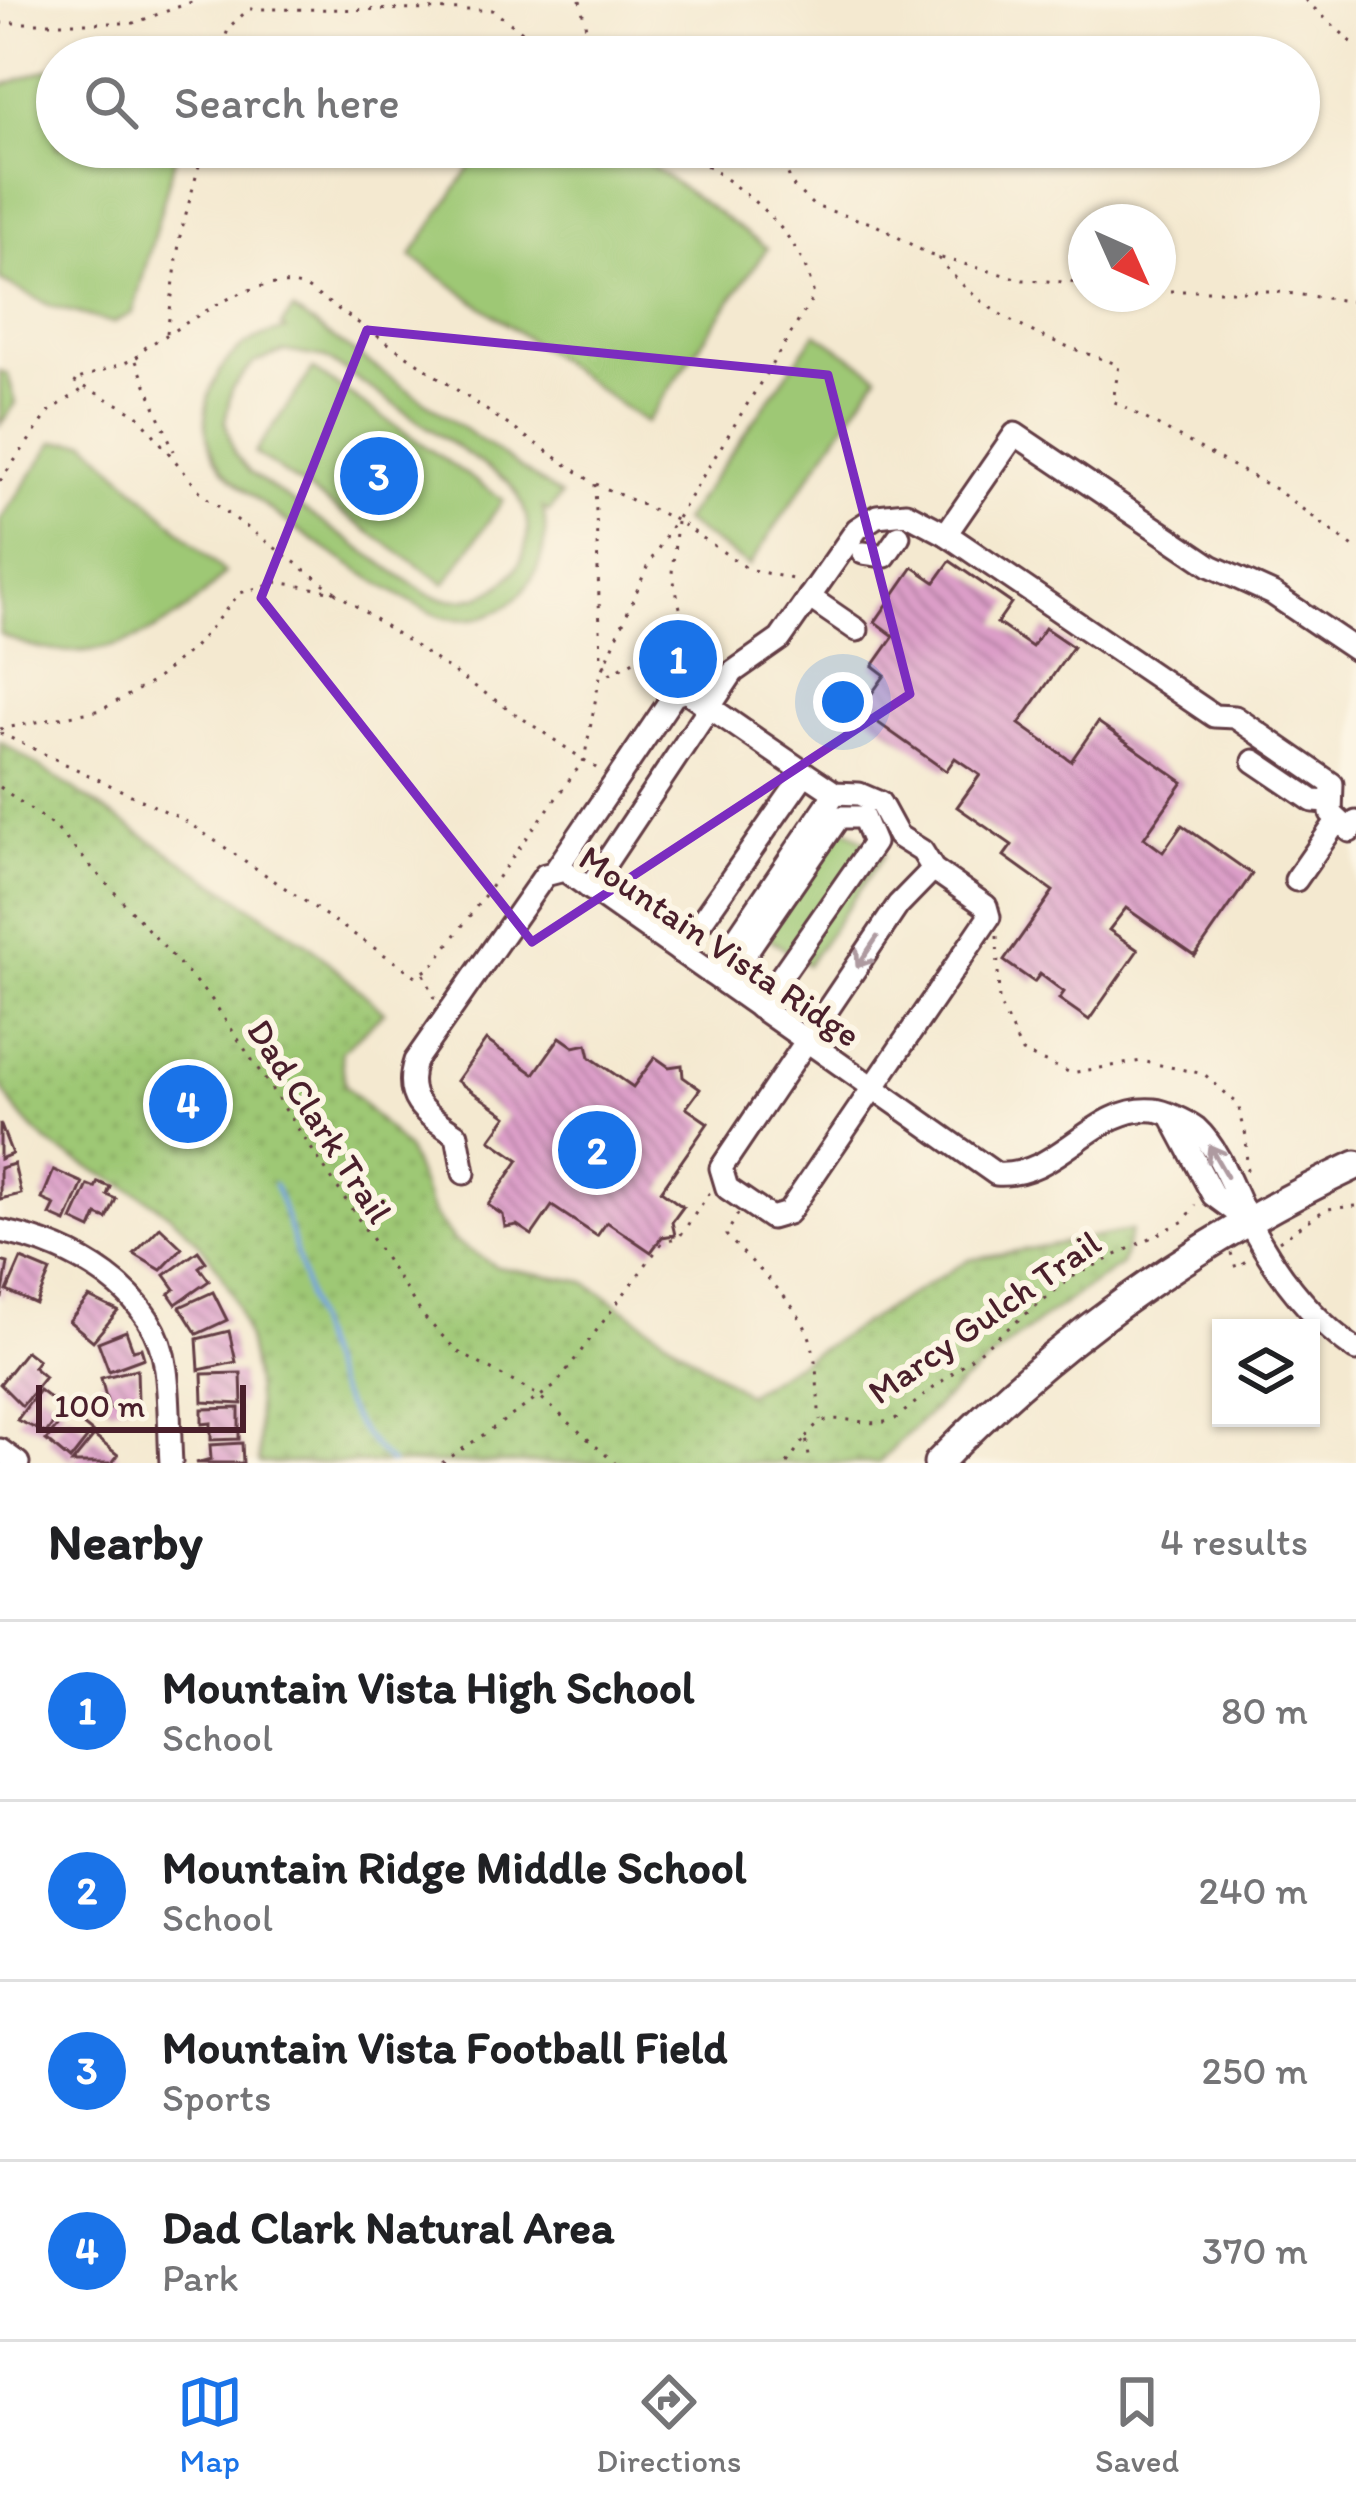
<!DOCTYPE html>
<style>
body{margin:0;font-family:Itim,sans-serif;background:#f2f2f2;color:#202124}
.controls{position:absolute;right:36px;bottom:36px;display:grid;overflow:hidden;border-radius:0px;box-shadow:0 3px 9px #0004}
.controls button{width:108px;height:108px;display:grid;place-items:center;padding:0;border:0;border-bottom:3px solid #e0e0e0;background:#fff;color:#202124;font:60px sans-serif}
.compass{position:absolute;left:1068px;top:204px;width:108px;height:108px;border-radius:50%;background:#fff;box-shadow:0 3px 9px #0004;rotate:135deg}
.scale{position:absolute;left:36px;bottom:30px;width:210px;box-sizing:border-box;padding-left:12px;border:6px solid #4a1f2b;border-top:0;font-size:33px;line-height:42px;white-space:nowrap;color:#4a1f2b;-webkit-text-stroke:9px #fcf5e5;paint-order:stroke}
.you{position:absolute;left:843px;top:702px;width:42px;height:42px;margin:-30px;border:9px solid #fff;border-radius:50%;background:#1a73e8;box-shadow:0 0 0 18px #1a73e833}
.badge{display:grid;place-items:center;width:78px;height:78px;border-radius:50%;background:#1a73e8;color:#fff;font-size:39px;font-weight:700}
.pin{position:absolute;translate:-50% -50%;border:6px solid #fff;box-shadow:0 3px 12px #0006}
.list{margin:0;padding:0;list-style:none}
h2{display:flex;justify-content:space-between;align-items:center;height:156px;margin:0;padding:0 48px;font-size:51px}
h2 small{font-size:39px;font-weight:400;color:#757577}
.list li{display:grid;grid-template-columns:78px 1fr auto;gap:36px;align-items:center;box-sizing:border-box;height:180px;padding:0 48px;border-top:3px solid #e0e0e0}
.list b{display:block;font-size:45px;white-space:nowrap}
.list p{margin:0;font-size:39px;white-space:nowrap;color:#757577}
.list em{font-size:39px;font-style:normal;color:#757577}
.icon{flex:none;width:66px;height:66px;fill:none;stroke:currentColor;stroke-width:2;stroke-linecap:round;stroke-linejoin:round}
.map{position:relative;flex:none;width:1356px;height:1463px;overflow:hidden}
.search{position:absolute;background:#fff;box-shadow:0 3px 9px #0004;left:36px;right:36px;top:36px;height:132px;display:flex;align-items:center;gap:30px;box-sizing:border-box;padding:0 42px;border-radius:66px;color:#757577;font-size:45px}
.sheet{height:876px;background:#fff}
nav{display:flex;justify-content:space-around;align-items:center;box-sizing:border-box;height:168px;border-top:3px solid #e0e0e0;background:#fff;font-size:33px;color:#757577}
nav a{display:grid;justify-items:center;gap:6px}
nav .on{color:#1a73e8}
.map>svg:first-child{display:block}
.grass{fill:url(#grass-dots);stroke:#747450;stroke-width:3}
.pitch{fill:#9ec874;stroke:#747450;stroke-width:3;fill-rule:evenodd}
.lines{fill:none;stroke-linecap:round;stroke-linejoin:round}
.stream{stroke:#76a4df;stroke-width:4.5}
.building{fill:url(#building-back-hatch)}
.minor-casing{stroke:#643d44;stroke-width:27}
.major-casing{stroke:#643d44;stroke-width:33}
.path{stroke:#643d44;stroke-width:3;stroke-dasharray:3 9;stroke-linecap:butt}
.minor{stroke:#fff;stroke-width:21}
.major{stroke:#fff;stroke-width:27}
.oneway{stroke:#ae9aa0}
.marked{fill:none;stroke:#7b2cbf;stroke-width:9;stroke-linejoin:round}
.labels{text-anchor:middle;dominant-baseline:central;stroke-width:12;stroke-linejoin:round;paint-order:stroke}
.street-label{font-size:36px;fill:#4a1f2b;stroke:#fcf5e5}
</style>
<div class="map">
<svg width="1356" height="1463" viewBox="0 0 1356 1463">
<defs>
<pattern id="grass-dots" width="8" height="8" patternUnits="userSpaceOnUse" patternTransform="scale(3)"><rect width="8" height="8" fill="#9ec874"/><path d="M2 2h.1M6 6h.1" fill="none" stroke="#8aab65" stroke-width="1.8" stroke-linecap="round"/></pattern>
<pattern id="building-back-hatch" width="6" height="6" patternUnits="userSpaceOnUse" patternTransform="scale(3)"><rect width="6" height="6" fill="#dc9ec8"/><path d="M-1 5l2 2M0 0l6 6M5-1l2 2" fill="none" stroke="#b480a3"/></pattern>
</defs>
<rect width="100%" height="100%" fill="#fcf5e5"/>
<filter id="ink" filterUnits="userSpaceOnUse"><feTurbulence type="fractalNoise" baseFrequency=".00833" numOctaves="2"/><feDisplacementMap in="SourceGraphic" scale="24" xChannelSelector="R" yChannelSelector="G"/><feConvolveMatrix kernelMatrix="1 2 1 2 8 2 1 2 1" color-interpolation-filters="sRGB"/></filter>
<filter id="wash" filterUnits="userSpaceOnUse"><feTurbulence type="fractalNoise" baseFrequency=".004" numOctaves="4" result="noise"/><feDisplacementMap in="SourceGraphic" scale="48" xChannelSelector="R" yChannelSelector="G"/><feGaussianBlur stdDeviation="2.7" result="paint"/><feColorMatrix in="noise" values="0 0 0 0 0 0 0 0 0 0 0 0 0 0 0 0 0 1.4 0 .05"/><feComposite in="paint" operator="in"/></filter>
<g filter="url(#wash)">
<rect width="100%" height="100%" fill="#f4e9d0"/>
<!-- grass -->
<path class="grass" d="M0,741L309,945L384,1012L341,1052L345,1085L407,1149L433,1214L454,1241L497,1267L585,1282L746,1394L970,1259L1131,1231L1121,1265C1033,1321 951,1387 879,1463H259C258,1348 244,1255 136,1192C72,1155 41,1154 0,1085Z"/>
<!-- pitch -->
<g class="pitch">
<path d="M57,66V147H178L133,313L113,323L51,306L0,280V86Z"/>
<path d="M484,147H625L767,248L646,423L411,256Z"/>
<path d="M293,310L561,496L549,512L543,508C556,568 512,629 447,618C415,613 240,495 221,467C203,442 201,408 215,380C229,351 255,335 286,330L281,326ZM285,351L326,358L508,482C560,542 500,622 427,594L250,473L234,453L225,421L232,388L254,363Z"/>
<path d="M816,333L878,375L749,566L683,521Z"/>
<path d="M313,369L503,500L445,584L255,453Z"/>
<path d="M0,371L8,375L16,403L0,425Z"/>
<path d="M54,442H87L225,573C168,637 84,676 0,634V521Z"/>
<path d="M823,813L884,855L807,965L747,923Z"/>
</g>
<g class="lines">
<!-- stream -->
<path class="stream" d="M274,1184C313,1277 310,1392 391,1463"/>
</g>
<g id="blocks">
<!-- building -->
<g class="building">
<path d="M950,561L1011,603L997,623L1032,647L1045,628L1073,647L1019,724L1071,761L1098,722L1183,782L1144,838L1163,852L1182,825L1252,874L1195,956L1126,908L1109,930L1138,950L1089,1020L1059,999L1064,992L1040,974L1034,982L1004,961L1053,891L1004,856L1012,845L957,807L980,775L955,758L946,771L860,710L885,675L873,666L894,636L875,622L913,567L935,582Z"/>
<path d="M560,1037L574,1047L587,1044L590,1057L633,1087L655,1057L669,1067L682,1065L683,1077L700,1089L686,1108L708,1123L661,1191L683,1207L672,1222L675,1235L662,1237L651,1252L607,1222L597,1236L552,1206L532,1235L517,1225L505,1227L503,1215L488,1205L519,1160L490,1140L507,1116L457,1081L486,1040L534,1074Z"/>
<path d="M0,1123L12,1154L0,1159Z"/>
<path d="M14,1164L21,1194L0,1199V1168Z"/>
<path d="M54,1170L83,1183L66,1222L50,1215L55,1205L42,1199Z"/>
<path d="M98,1182L110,1187L107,1195L116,1199L107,1219L97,1215L91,1229L72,1220L88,1185L95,1188Z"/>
<path d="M160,1227L182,1248L161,1270L134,1254Z"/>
<path d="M198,1251L206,1262L199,1267L209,1281L176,1304L169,1294L175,1289L165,1275Z"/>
<path d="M21,1259L50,1271L36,1304L7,1291Z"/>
<path d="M0,1261L8,1263L2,1298H0Z"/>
<path d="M213,1292L227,1320L197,1334L180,1307Z"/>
<path d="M89,1297L118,1311L93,1341L69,1321Z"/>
<path d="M126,1331L133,1350L141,1348L144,1358L109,1371L98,1342Z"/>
<path d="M229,1331L236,1362L199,1370L197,1339Z"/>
<path d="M26,1351L38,1360L33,1367L45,1377L22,1406L0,1384Z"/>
<path d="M137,1369L138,1401L109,1409L101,1378Z"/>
<path d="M241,1373L242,1404L203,1402L202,1374Z"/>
<path d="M39,1390L64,1409L46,1433L17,1420Z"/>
<path d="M239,1408V1439L211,1440V1423L202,1424V1409Z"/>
<path d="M68,1413L92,1432L70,1460L46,1440Z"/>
<path d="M94,1436L118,1455L112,1463H72Z"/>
<path d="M242,1443L243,1463H196L211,1459L210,1445Z"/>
</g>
</g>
</g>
<g filter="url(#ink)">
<use href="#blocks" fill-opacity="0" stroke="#643d44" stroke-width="3"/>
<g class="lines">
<!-- minor casing -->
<g class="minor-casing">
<g id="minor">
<path d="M946,534L1214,716L1235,717L1332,784L1331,813L1350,831L1356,822"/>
<path d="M863,553L885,556L899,536"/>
<path d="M809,597L857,630"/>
<path d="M1254,761L1313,801L1330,802"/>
<path d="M805,773L835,793L859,794L880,803L898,836L922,851L933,869L986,906L989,917L788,1213L771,1218L727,1188L721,1168L898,905L933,869"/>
<path d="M555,871L674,695L686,691L805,773L680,952"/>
<path d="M1296,880L1337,821"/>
<path d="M589,888L733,672L780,639L857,529L877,516L906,513L946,534L1015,434L1211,566L1273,594L1356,650"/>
<path d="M712,974L835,793"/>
<path d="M725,983L839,817H863L874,843L759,1008"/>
<path d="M1172,1118L1213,1195L1243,1217"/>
<path d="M464,1173L457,1135C426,1114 402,1101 415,1061L545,875L564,870L996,1174C1058,1179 1094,1104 1154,1110C1165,1111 1187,1121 1196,1128C1220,1150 1232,1188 1246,1216C1272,1267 1309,1317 1356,1350"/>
<path d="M0,1231C72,1245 156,1290 166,1370C170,1401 169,1432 171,1463"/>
<path d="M0,1450L18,1463"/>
</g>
</g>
<!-- major casing -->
<g class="major-casing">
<path id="major" d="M938,1463C1059,1338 1199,1239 1356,1165"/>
</g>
<!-- path -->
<g class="path">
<path d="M580,0L588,37L604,57"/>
<path d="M1305,0L1356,46"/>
<path d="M0,23H134L197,0"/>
<path d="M218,57L229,27L249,9L492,10L557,57"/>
<path d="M730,147L778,153L794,187L814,206L874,224L930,255L1023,280L1086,283"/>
<path d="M938,258C990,322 1043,338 1119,365L1113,401L1277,490L1356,549"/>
<path d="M1158,291H1271L1356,302"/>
<path d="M167,333L180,236L204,147"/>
<path d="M136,361L174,451"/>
<path d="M0,481L50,411L86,387"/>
<path d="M596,484L678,521L748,569L797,580"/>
<path d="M677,522L672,573L689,647"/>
<path d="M335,592L203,495L137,414L73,381L135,359L147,346C192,323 255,268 307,288L595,484L601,657L609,674L672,641L690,649L711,678"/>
<path d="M0,729L101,710L154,681L195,646L240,593L277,582L335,592L599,770"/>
<path d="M0,733L184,820L416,976L432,967L584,760L600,676L648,565L814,296C799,222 738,189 681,147"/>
<path d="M0,787L57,829L212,1000L424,1317L458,1352L538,1395L615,1463"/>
<path d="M997,936L999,1003L1022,1052L1071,1073L1141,1061L1204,1074L1238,1104L1246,1136L1247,1173"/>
<path d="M424,974L435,998"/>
<path d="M738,1214L726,1235C753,1265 802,1305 812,1345C818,1370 817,1394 820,1420"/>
<path d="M1279,1241L1326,1209L1356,1206"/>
<path d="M1231,1253L1236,1268L1250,1258"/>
<path d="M806,1437C828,1401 863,1433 895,1419L1072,1277L1184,1221L1196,1205"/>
<path d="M442,1463L555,1386L650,1259L662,1243L680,1236L710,1192"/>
<path d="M787,1463L806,1437L810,1463"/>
</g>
<!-- minor -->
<use href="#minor" class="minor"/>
<!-- major -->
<use href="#major" class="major"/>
</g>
<!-- one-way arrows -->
<defs><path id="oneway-shaft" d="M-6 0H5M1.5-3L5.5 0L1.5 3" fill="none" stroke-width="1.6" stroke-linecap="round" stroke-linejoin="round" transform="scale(3)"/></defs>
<g class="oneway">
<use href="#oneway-shaft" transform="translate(867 952) rotate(124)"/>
<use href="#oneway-shaft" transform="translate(1218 1161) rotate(-120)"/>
</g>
</g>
<!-- marked area -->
<path class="marked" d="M367,330L828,375L910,694L532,942L261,598Z"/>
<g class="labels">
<!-- street labels -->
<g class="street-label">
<text transform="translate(720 946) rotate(34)">Mountain Vista Ridge</text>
<text transform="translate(320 1121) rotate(57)">Dad Clark Trail</text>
<text transform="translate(984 1317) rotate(-35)">Marcy Gulch Trail</text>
</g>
</g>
</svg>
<div class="controls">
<button><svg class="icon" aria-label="layers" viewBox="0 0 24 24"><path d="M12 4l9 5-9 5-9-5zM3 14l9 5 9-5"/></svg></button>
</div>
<svg class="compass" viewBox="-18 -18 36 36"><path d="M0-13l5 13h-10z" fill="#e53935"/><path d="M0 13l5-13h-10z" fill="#757577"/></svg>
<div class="scale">100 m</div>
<div class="you"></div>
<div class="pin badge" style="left:678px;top:659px">1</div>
<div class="pin badge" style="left:597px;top:1150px">2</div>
<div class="pin badge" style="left:379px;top:476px">3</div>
<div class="pin badge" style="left:188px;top:1104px">4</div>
<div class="search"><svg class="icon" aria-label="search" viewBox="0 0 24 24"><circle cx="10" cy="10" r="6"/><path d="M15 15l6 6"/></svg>Search here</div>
</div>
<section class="sheet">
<h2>Nearby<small>4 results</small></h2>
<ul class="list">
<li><span class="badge">1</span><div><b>Mountain Vista High School</b><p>School</p></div><em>80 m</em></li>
<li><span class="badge">2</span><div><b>Mountain Ridge Middle School</b><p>School</p></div><em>240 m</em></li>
<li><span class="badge">3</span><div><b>Mountain Vista Football Field</b><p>Sports</p></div><em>250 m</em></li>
<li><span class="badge">4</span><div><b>Dad Clark Natural Area</b><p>Park</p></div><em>370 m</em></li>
</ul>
</section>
<nav>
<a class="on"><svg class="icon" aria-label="map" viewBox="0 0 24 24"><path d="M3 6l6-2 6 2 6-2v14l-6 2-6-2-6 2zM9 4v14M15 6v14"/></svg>Map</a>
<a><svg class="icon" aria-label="directions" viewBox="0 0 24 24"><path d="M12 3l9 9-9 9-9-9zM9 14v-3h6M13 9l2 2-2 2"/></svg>Directions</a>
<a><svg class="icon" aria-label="saved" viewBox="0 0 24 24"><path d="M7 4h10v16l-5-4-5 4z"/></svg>Saved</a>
</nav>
